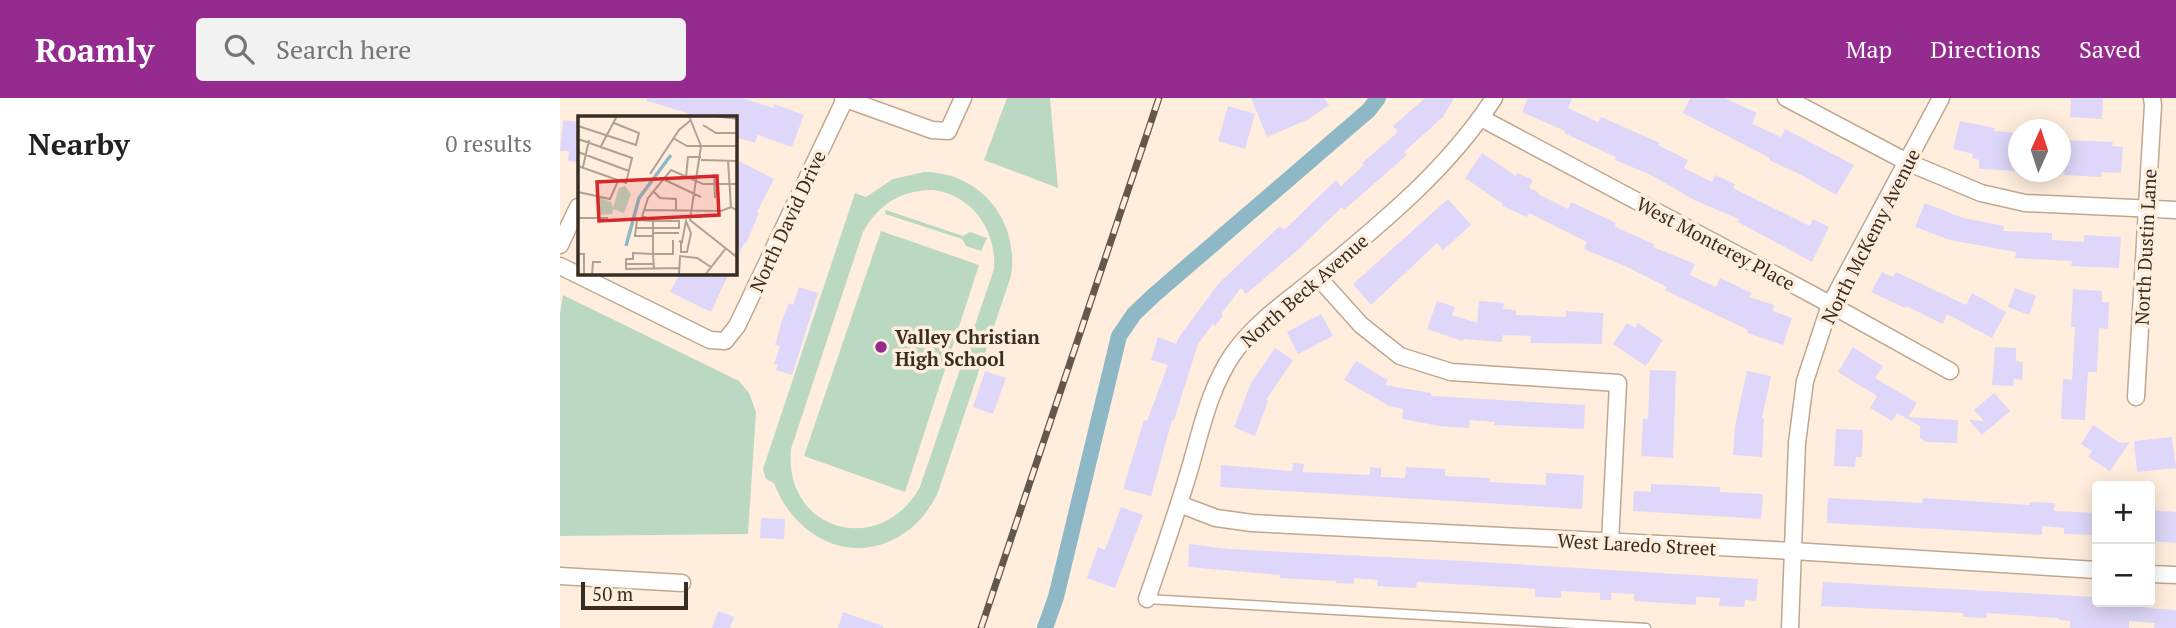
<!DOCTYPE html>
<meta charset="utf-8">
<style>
body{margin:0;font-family:"PT Serif",serif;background:#f2f2f2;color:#202124}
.controls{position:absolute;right:21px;bottom:21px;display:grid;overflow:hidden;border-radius:7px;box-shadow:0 4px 18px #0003}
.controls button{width:63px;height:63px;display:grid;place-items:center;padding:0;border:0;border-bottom:2px solid #e0e0e0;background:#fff;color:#202124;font:35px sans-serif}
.compass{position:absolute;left:1448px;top:21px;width:63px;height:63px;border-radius:50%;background:#fff;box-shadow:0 4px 18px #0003;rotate:3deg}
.scale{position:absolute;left:21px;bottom:18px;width:107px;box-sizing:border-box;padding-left:7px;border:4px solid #372d22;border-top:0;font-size:19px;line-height:24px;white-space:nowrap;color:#372d22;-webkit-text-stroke:5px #ffeede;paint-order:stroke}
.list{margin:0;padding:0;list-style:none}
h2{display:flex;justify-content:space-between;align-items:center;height:91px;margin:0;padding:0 28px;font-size:30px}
h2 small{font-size:23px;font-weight:400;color:#757577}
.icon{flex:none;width:38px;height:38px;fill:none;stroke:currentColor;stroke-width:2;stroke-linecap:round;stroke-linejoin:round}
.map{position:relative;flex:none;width:1616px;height:530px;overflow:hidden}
header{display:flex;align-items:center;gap:42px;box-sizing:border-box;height:98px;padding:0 35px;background:#952b8f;color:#fff}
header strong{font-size:33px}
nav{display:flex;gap:38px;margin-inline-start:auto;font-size:24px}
.search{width:490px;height:63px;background:#f2f2f2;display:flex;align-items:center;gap:18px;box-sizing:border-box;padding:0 24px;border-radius:7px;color:#757577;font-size:26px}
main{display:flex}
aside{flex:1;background:#fff}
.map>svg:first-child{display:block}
.green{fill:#bbd8c3;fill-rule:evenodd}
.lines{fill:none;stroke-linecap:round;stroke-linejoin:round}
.canal{stroke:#8fb8c7;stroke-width:16}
.building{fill:#ded7f9}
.service-casing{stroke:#c1a78e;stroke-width:11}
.minor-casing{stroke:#c1a78e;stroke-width:19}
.service{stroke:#fff;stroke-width:8}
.minor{stroke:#fff;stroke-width:16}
.rail-casing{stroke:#63584b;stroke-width:7}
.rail{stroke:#ffeede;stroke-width:4.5;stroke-dasharray:13;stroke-linecap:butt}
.poi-dot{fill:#952b8f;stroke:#ffeede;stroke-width:2.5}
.labels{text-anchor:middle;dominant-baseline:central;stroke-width:7;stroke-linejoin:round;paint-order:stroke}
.street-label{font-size:19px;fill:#372d22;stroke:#ffeede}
.poi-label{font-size:19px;font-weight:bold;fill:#372d22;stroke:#ffeede;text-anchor:start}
.inset-river{fill:none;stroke:#8fb8c7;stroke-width:3.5}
.inset-road{fill:none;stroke:#afa193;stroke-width:2}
.view{fill:#d62828;fill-opacity:0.15;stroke:#d62828;stroke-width:3.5}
.inset-edge{fill:none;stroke:#372d22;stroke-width:3.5}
</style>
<header>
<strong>Roamly</strong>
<div class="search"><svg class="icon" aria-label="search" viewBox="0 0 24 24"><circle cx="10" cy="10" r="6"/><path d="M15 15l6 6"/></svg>Search here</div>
<nav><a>Map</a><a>Directions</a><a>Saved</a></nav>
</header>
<main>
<aside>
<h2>Nearby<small>0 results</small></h2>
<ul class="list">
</ul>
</aside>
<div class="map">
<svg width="1616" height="530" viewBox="0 0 1616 530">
<rect width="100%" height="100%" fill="#ffeede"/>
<!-- green -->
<g class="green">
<path d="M447,0H490L498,90L424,62Z"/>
<path d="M364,74C420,74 460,123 451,178L377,397C370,409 362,422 350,431C298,472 235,442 214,385L206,381L203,371L295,95L306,99L333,81ZM373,92C412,97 437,132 434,171L360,389C320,461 223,433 231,351L303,134C319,106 341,92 373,92Z"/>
<path d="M326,112L403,138L410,134L427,140L421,153L406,148L402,141L325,116Z"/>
<path d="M321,133L419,167L345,394L244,358Z"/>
<path d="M3,197L179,283L189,295L196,314L188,436L0,438V216Z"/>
</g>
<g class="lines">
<!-- canal -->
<path class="canal" d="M485,530L496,499L559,238L574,216L594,197L809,12L818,0"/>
</g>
<!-- building -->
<g class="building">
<path d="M87,0H182L213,10L214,6L244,17L232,49L198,37L195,45L175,39V19H126L127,15L87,3Z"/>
<path d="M691,0H764L769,7L747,22L707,39Z"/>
<path d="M865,0H894L883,19L844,54L847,57L784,112L782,109L740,150L686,196L681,190L661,216L663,218L655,228L653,226L638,246L614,322H612L591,398L563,391L584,322L587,323L608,267L591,262L598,239L616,246L619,239L659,185L720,128L724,132L776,82L781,88L804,67L802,65L838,34L833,28Z"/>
<path d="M968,0H1012L1008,10L1038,24L1041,19L1100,45L1098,47L1128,62L1124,70L1152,84L1155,77L1175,86L1173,90L1250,128L1253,121L1269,129L1252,164L1178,124L1179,121L1134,102L1091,77L1055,62L1056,59L1004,35L1005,33L962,14Z"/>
<path d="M1130,0H1165L1197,15L1192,26L1221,39L1225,31L1294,67L1276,97L1241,77L1209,62L1210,60L1123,15Z"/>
<path d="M1511,0H1543L1542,21L1510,19Z"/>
<path d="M668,8L695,16L685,51L658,43Z"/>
<path d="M3,22L19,24V64L8,63L9,53H0Z"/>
<path d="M1400,23L1435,30L1434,33L1459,35V73L1419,71V62L1412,60L1413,56L1393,51Z"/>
<path d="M1501,42L1553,44L1552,48L1563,49L1561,75L1542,74L1541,79L1504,77V74H1501Z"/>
<path d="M922,55L956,78L957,75L973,82L969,90L978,94V96L1008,111L1011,104L1056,125L1055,129L1094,146L1093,149L1135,166L1130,177L1156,189L1160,180L1192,195L1189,199L1214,207L1213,213L1232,220L1223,247L1187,235L1188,232L1105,192L1107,189L1065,168L1024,151L1027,144L969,115L967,119L942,108L943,106L905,80Z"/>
<path d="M179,63L214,81L197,114L199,115L186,146L184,145L175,164V71Z"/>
<path d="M888,101L911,127L883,152L877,145L811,207L793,186Z"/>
<path d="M1365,105L1403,120L1444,128L1443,133L1492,135V142L1524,144V137L1561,139L1559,170L1511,168L1512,163L1455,160L1456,154L1390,142L1355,129Z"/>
<path d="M1322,174L1333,179L1336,174L1406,207L1412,195L1446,214L1432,240L1387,216L1383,226L1346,208L1345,210L1311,194Z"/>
<path d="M120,175H169L151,214L110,194Z"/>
<path d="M239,189L258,195L232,277L216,272L218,267L214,266L220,248L215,247L222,222L229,205L233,207Z"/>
<path d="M1455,190L1476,198L1469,217L1448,209Z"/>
<path d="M1513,191L1542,193V204H1549L1548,231L1539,230L1537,274H1528L1525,322L1501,321L1503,281L1512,282L1515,229H1511Z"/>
<path d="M877,203L895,209L892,217L917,225L919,203L944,205L943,211L956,212V217L1006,219V213L1043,215L1042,246L970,245L971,238L943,237L942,244L903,241L902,243L867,231Z"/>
<path d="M761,216L773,238L738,256L727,234Z"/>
<path d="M1067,225L1075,230L1078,225L1103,242L1086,268L1053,246Z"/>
<path d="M1293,249L1323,268L1315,280L1357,305L1348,319L1398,322L1397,345L1366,344L1360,340V328L1337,315L1332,323L1310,310L1317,298L1278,274Z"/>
<path d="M1435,249L1456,250V263L1463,264L1462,282L1454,281L1453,288L1432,287Z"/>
<path d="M715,250L733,262L706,302L708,303L695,338L674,329L691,285Z"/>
<path d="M796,263L828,282L825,287L871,295V298L1025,307L1024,331L934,327L935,324L910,322L909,330L879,328L842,321L843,311L829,308L784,282Z"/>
<path d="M1090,272L1116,273L1113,360L1081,358L1083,320L1088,321Z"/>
<path d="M425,273L446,280L433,316L413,309Z"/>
<path d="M1187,273L1211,278L1202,320H1204L1202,359L1173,357L1175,328Z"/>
<path d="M1434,295L1450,313L1422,337L1409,322L1424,323L1414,312Z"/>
<path d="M1533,327L1560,345L1570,344L1550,373L1528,359L1532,353L1521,346Z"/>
<path d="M1276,331L1303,332L1302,359H1296L1295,369L1274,368Z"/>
<path d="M1612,339L1616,370L1577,374L1574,343Z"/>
<path d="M733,365L744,366L743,374L810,377V369L821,370V379L845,380L846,369L885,371V378L930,380V384L986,387V375L1024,377L1022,411L660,389L661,367L732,373Z"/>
<path d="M1091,386L1160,389V394L1203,396L1201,421L1073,413L1074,393L1091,394Z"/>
<path d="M1268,400L1362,405L1363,400L1470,407V404L1495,405L1494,413L1537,415V437L1504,436V430L1482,428V437L1267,425Z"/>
<path d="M561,409L583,417L555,490L527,480L538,449L545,452Z"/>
<path d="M1590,412L1616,414V445L1590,443Z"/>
<path d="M201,420L225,421L224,441L200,440Z"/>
<path d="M629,446L668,451L904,463L1198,481L1196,503L1185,502L1184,509L1159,508L1160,500L1136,499V507L1074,503V496L1051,495V502H1040V495L1001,493V500L975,499V491L965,490L857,484L856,490L817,488L818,482L794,480V486L776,485V483L720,480V477L628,469Z"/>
<path d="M1263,484L1537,499L1536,504H1585V510L1616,512V530H1594L1595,525L1569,523V530H1510V523L1499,522V520L1427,515V520L1403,519V515L1261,508Z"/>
<path d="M158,513L174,519L170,530H152Z"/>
<path d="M283,514L323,528V530H278Z"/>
</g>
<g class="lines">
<!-- service casing -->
<g class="service-casing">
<path id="service" d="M587,501L1086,530"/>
</g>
<!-- minor casing -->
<g class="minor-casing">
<g id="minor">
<path d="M283,0L372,32L388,33L403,0"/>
<path d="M1226,0L1347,64L1421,95L1465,105L1616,112"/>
<path d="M921,20L1253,197L1390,273"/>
<path d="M0,147L18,109"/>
<path d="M0,168L150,242L165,243L177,228L285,1"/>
<path d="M757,178L801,227L840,258L891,274L1058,285L1050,445"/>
<path d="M1576,299L1593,7L1592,0"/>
<path d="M619,406L656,420L692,425L1233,453L1537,472"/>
<path d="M1590,476L1616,477"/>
<path d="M0,478L122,485"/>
<path d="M587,501C601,460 615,420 627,380C640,338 648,292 673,256C695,224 730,201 759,177C824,123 888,71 934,0"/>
<path d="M1230,530L1237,345L1245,283L1270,207L1381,0"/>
</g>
</g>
<!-- service -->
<use href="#service" class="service"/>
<!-- minor -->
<use href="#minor" class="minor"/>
<!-- rail casing -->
<g class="rail-casing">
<path id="rail" d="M421,530L599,0"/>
</g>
<!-- rail -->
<use href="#rail" class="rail"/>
</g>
<!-- markers -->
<circle class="poi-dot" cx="321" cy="249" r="7"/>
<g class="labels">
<!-- street labels -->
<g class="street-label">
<text transform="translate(227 123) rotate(-65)">North David Drive</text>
<text transform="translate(1310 138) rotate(-63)">North McKemy Avenue</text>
<text transform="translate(1156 145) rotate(28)">West Monterey Place</text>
<text transform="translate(1585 149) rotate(-87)">North Dustin Lane</text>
<text transform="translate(744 192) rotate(-41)">North Beck Avenue</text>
<text transform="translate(1077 446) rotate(3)">West Laredo Street</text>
</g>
<!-- poi labels -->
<g class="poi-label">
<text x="335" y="238">Valley Christian<tspan x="335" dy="22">High School</tspan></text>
</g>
</g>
<!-- overview -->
<g transform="translate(18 18)">
<rect width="159" height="159" fill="#ffeede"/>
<path d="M47,70L53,78L46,97L35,93L34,98L19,99L20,81L33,86L35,92L41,72Z" fill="#bbd8c3"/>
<path class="inset-river" d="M48,130L61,82L93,39"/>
<path class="inset-road" d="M111,0L123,30L112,104L160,142M137,0L160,3M125,9L138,17H160M0,10L58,29L61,17L36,7M95,22L109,30H160M0,23L54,42L48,67L0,50M23,30L39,0M0,36L51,55M123,44L160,45M150,45L153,91M5,51L11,24M72,58L101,14L113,4M136,58L137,82M108,61L110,41H123M87,64L123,81M0,76L32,83L40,65M76,76L82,82L98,83V95M66,94L143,95L153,91L160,95M68,101H64L70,82L93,54L125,68H160M99,101H124M0,102H30M75,105H101V112H58L59,104L75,105V138L55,137V143H48V153L101,152M58,112L57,120H75M75,117H101M101,125L104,126L108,105L113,117L109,136H103V126M0,138H6V159M48,148H76M76,153L75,138H95V124M14,159L15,146H23M101,159L102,140L119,142L133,151M127,159L148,132"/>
<path class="view" d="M139,60L141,99L21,105L19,66Z"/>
<rect width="159" height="159" class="inset-edge"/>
</g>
</svg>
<div class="controls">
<button>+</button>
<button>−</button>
</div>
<svg class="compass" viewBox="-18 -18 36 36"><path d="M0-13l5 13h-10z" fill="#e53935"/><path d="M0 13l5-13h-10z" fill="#757577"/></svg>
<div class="scale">50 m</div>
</div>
</main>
